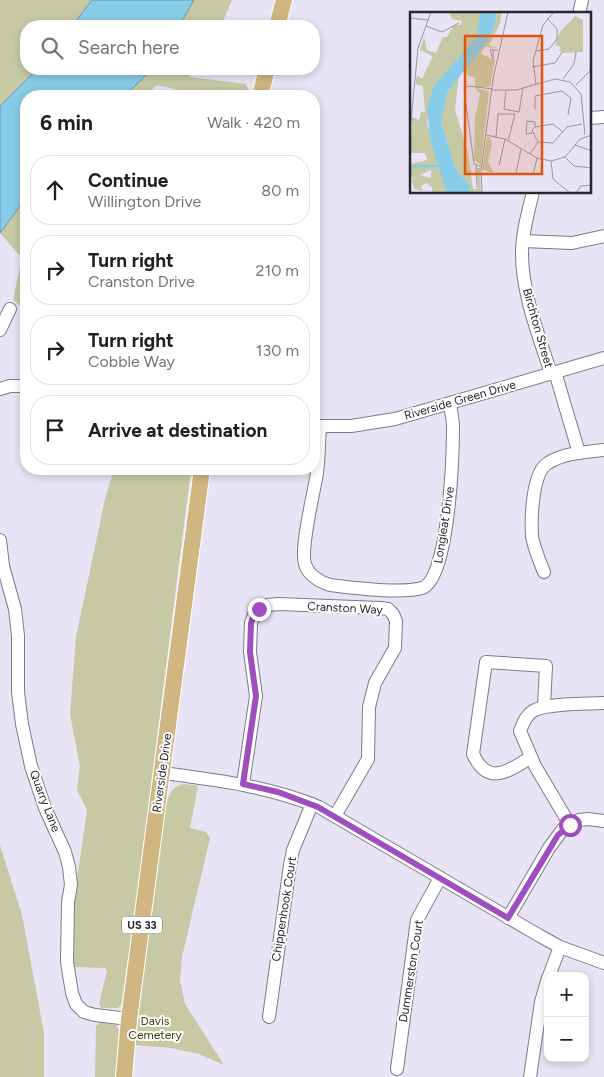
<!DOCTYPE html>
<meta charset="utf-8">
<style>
body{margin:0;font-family:Figtree,sans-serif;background:#f6f6f6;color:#202124}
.controls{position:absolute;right:15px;bottom:15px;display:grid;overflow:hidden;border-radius:10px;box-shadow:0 2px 8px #0003}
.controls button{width:45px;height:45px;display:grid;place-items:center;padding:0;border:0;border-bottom:1px solid #e0e0e0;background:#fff;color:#202124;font:25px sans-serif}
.stop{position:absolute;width:15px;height:15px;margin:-11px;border:4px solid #9e4ebe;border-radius:50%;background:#fff}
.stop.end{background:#9e4ebe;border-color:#fff;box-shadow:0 1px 5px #0008}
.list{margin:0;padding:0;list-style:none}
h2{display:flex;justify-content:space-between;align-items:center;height:65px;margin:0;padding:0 20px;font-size:21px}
h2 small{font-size:16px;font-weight:400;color:#757577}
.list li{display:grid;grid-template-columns:32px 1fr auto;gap:15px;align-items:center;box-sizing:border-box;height:70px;margin:0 10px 10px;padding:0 10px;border:1px solid #e0e0e0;border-radius:20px}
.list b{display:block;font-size:19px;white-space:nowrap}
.list p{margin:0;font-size:16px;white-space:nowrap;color:#757577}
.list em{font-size:16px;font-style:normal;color:#757577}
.icon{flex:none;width:28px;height:28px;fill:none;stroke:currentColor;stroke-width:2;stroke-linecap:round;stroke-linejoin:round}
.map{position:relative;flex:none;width:604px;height:1077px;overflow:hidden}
.search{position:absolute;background:#fff;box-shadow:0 2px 8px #0003;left:20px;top:20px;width:300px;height:55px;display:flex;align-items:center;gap:12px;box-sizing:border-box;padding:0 18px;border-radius:20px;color:#757577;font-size:19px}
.panel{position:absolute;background:#fff;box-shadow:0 2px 8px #0003;left:20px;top:90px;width:300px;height:385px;border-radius:20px}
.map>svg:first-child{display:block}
.green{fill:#c7c9a5}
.water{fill:#87cce8;stroke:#6b9ab0}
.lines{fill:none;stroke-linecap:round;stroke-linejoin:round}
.minor-casing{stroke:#7f7a8a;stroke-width:14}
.major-casing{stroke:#fff;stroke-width:18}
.minor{stroke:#fff;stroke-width:12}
.major{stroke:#d0b681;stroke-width:16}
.route{stroke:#9e4ebe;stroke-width:6}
.labels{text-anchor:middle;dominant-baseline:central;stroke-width:4;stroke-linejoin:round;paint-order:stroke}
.shield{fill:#fff;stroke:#69686d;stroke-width:1}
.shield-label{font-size:11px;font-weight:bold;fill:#29272e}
.street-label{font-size:12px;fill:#29272e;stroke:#fff}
.park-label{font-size:12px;fill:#3b3c0d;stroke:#fff}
.inset-river{fill:none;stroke:#87cce8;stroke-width:2.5}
.inset-road{fill:none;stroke:#9c98a5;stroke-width:1}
.view{fill:#de560e;fill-opacity:0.15;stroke:#de560e;stroke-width:2.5}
.inset-edge{fill:none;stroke:#29272e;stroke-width:2.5}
</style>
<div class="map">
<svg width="604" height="1077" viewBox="0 0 604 1077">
<rect width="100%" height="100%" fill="#e8e3f5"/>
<!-- green -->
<g class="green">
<path d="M0,0H92L72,26H26V69H37L0,106Z"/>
<path d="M194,0H232L221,26H179Z"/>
<path d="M152,69H188L190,77L246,84L249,91L246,96C227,96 208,97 190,94C178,91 167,85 155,86L148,96H125Z"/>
<path d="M26,198V310L13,300L22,258L0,233Z"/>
<path d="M114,469H191L132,935L121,1005L118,1008H101L99,1003L107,971L105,968L74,967L73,908L87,810L77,790L80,766L70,714L76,637L105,499Z"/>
<path d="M185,784L198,786L190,828L206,832L210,838L182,957L180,980L185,1004L224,1065L199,1054L171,1048L135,1045L165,809C169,796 170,786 185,784Z"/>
<path d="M0,845L22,915L44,1033V1077H0Z"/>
<path d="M101,1022L116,1025L119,1031L115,1077H95L96,1026Z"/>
</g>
<!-- water -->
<g class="water">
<path d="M92,0H194L179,26H72Z"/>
<path d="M37,69H152L125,96H26V198L0,233V106Z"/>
</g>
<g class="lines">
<!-- minor casing -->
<g class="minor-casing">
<g id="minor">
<path d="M579,14L582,0"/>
<path d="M590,118L604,117"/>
<path d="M533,192C528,213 522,233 522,253C522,295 539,335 551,374"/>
<path d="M523,241L572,243L604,236"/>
<path d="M0,330L10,309"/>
<path d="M555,372L579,453"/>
<path d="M0,389L10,386H26"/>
<path d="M314,426H351L395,419L604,358"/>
<path d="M320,426C319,442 319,457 317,473C314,493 300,547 305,564C308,575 320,582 330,585C353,588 401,594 422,588C449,580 453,454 453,427C453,419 451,412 450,404"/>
<path d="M0,540L3,566L15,609L18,636V692L22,724L31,766L45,808L65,852L69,867L71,885L68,902L67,962L72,993L76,1004L84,1012L95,1015L129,1019"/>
<path d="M544,572C539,560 534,548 532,536C531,518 532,472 548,463C564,453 586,452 604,450"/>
<path d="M531,757C509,771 488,787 473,754L486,662L546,666L544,707"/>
<path d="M163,773C216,780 268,786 319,807L540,936L560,947L604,963"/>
<path d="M243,784L256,696L250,652L251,623L254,615L259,609L268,605L278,604L380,608L388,609L393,614L396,621L395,648L375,683L369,707L368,759L335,816"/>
<path d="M570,825L535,766L520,731C523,724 525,716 533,711C546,703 587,704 604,703"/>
<path d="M508,918L549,848L563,829L579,820L588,819L604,821"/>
<path d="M549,976L560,947"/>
<path d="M269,1017L290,865L293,850L312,804"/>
<path d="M397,1069L417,920L440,878"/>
<path d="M530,1077L541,1002L548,978"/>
</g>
</g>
<!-- major casing -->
<g class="major-casing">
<g id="major">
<path d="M277,26L284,0"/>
<path d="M260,96L267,69"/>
<path d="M124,1077L129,1019L202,469"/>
</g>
</g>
<!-- minor -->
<use href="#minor" class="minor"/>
<!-- major -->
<use href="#major" class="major"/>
</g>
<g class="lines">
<!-- route -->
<path class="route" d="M259,609L254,615L251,623L250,652L256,696L243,784L278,792L318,807L508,918L558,835L570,825"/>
</g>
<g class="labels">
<!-- shield labels -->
<rect class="shield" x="122" y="916.5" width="40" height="17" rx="4"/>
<g class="shield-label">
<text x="142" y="925">US 33</text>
</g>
<!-- street labels -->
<g class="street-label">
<text transform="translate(538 328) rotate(74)">Birchton Street</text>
<text transform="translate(460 400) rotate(-16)">Riverside Green Drive</text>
<text transform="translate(444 525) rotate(-81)">Longleat Drive</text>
<text transform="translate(345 608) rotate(3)">Cranston Way</text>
<text transform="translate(162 773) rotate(-82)">Riverside Drive</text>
<text transform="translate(45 801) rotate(69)">Quarry Lane</text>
<text transform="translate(284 909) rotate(-81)">Chippenhook Court</text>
<text transform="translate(411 971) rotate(-81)">Dummerston Court</text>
</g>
<!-- park labels -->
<g class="park-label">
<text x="155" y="1021">Davis<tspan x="155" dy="14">Cemetery</tspan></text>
</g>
</g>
<!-- overview -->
<g transform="translate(410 12)">
<rect width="181" height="181" fill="#e8e3f5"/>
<path d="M39,0H70L69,15L67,25L20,83L17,111L37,181H22V175L16,171L11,174L13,179L4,177L2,168L10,163L21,166V158L2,167L0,159V152L17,148L15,141H1L0,147L2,105L9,108L11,100H15L13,74L5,72L7,63L12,67L23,44L10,38L14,25L17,38L26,41L33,25H37L44,13H51L52,9L42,7ZM87,0L92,1L89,14L79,33L87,36L75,35L71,42L85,48L80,75H65V66L57,63L55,54L86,6ZM165,4L173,8V40L153,41L149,38L151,35L145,33L149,21ZM49,62L45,98L58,141L63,177L68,176L67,156H70L71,181H61L58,171L46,158L31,110L38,79ZM65,76L79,79L71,153L64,148L65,106L70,82ZM77,125H80L82,132L78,150L84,161L72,158Z" fill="#c7c9a5"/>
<path d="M70,0H87L84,15L75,33L38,79L31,110L46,158L58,171L61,181H37L20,127L17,95L23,75L67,25Z" fill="#87cce8"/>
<path class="inset-river" d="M0,154H28"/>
<path class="inset-road" d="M0,6L18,8M16,14L32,20L49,11M83,38V47L80,38L81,37L83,38H88M126,39L139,37L147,27V17L137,6M122,55L145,51L152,40M153,67L164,52L166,40M126,72L123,49L133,13L144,0M166,73L182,57M82,78H106L145,67L160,70L171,82L175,123M96,79L94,97L109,100L113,76M125,98V84L152,79L161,86L158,103M125,115L143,112L153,120M125,115L122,118L128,130M0,119L8,36L21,0M123,121L116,122L117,109L125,110V115M76,123L95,127L127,146L141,149L155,145L170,127L182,123M86,125L88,102H105L98,129M165,133L182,139M120,142L128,130L143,131L157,115L172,112M155,145L164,154L182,156M141,149L143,167L160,181M66,154L67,175M89,154L95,127M72,155L64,152L54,77L58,74L83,77M106,161L111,137M123,163L127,146M72,181L71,159L83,67L98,0M166,181L171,174L182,173"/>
<path class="view" d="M55,24H132V162H55Z"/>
<rect width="181" height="181" class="inset-edge"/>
</g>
</svg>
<div class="controls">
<button>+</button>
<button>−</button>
</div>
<div class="stop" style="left:570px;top:825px"></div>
<div class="stop end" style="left:259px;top:609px"></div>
<div class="search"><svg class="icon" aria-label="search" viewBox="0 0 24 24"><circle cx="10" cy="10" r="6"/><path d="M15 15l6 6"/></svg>Search here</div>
<section class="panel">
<h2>6 min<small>Walk · 420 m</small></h2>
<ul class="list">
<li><svg class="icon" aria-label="ahead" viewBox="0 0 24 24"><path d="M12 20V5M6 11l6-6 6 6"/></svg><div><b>Continue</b><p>Willington Drive</p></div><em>80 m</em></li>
<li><svg class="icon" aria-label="right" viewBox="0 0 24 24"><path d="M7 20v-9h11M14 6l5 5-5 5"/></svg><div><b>Turn right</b><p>Cranston Drive</p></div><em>210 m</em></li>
<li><svg class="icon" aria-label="right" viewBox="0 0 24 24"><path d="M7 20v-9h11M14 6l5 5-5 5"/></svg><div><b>Turn right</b><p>Cobble Way</p></div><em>130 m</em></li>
<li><svg class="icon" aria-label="arrive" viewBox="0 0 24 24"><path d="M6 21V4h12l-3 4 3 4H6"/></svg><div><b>Arrive at destination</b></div></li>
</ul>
</section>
</div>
